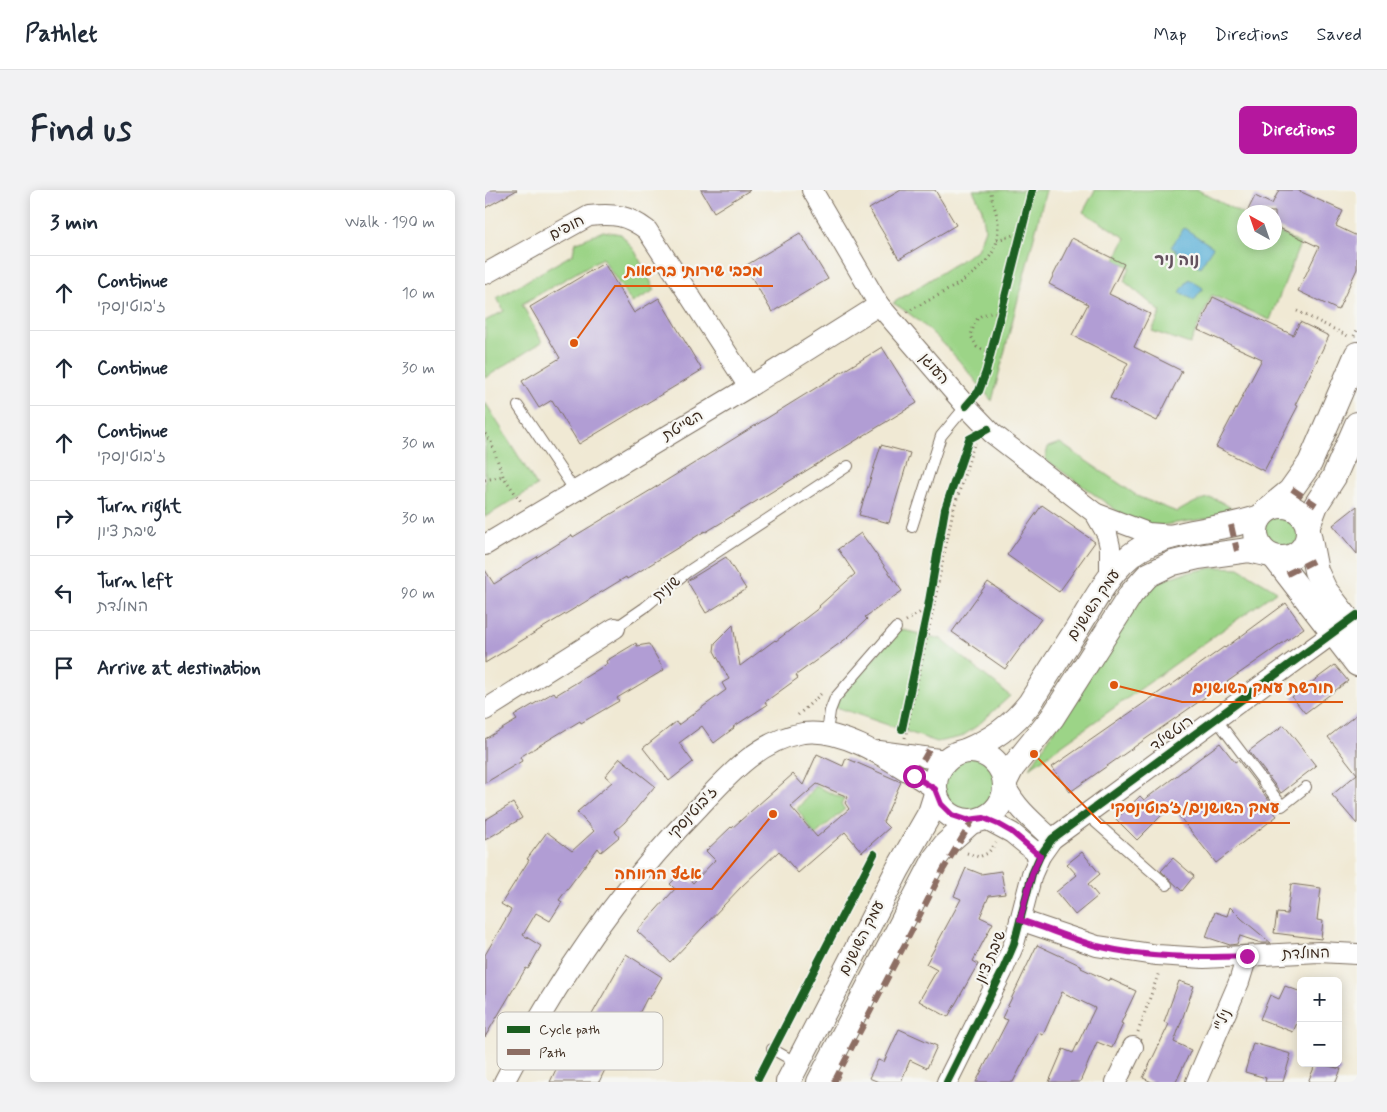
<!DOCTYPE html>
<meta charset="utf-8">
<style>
body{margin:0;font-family:Mynerve,"Playpen Sans Hebrew",sans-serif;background:#f2f2f3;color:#1f2937}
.controls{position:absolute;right:15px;bottom:15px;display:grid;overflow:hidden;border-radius:8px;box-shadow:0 2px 12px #0003}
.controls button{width:45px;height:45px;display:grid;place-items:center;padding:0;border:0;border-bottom:1px solid #e0e1e3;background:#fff;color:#1f2937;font:25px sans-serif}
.compass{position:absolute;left:752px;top:15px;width:45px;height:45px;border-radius:50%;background:#fff;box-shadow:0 2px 12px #0003;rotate:320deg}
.stop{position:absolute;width:15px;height:15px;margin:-11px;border:4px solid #b5179e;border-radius:50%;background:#fff}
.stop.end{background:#b5179e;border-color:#fff;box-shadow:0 1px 5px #0008}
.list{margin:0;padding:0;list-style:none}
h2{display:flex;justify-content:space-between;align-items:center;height:65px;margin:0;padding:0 20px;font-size:21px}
h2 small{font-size:16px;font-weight:400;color:#747a83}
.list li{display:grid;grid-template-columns:32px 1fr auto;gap:15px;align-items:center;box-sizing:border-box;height:75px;padding:0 20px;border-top:1px solid #e0e1e3}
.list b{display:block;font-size:19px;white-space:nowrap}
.list p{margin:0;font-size:16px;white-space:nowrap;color:#747a83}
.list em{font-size:16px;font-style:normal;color:#747a83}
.icon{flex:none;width:28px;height:28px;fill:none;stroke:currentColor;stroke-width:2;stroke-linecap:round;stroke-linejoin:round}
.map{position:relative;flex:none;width:872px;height:892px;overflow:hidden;border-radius:8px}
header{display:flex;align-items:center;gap:30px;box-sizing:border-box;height:70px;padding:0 25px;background:#fff;border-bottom:1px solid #e0e1e3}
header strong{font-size:24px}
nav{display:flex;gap:28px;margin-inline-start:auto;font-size:18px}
.intro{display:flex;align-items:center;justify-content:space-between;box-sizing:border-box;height:120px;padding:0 30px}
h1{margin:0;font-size:35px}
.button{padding:12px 22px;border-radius:8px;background:#b5179e;color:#fff;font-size:18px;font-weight:700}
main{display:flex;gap:30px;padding:0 30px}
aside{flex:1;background:#fff;border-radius:8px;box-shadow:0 2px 12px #0003}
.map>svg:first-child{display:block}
.green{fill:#9cd487;stroke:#6c7f52}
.water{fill:#5cb1d8;stroke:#4c6e7b}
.building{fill:#b19dd4;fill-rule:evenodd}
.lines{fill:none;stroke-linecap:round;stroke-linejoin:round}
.service-casing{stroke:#7a6d5e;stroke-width:12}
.minor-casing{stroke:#7a6d5e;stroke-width:22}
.tertiary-casing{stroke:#7a6d5e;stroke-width:26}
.path{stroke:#7a6d5e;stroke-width:3;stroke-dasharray:1 4;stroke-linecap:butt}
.service{stroke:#fff;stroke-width:10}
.minor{stroke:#fff;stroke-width:20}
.tertiary{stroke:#fff;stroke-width:24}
.quiet{stroke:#8d6e63;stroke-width:6;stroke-dasharray:12 6;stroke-linecap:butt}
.cycleway-casing{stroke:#f6f6f2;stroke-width:11}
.cycleway{stroke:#1b5e20;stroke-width:8}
.route{stroke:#b5179e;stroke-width:6}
.labels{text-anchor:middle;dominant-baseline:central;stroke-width:4.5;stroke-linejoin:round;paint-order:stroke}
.street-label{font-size:15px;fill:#3b2a1e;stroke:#f6f6f2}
.neighbourhood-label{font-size:16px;font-weight:bold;fill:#64525e;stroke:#f6f6f2}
.key{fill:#f6f6f2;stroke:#beb9b2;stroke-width:1}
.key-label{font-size:14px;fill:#3b2a1e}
.leader{fill:none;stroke:#df570d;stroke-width:2}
.callout-dot{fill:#df570d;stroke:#f6f6f2;stroke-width:2}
.callout-label{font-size:16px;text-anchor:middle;font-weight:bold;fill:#df570d;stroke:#f6f6f2;stroke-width:4.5;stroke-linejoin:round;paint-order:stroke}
</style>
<header>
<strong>Pathlet</strong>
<nav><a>Map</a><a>Directions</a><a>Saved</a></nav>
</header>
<div class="intro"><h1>Find us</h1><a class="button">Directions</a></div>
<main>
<aside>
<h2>3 min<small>Walk · 190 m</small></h2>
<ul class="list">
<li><svg class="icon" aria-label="ahead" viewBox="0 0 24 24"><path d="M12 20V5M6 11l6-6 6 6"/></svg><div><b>Continue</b><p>ז'בוטינסקי</p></div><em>10 m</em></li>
<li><svg class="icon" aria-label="ahead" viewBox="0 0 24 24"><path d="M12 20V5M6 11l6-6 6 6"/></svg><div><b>Continue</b></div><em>30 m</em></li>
<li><svg class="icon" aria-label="ahead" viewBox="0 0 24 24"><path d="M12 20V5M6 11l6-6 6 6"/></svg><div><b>Continue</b><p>ז'בוטינסקי</p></div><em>30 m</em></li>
<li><svg class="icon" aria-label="right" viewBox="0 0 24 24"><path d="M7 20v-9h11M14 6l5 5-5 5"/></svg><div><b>Turn right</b><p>שיבת ציון</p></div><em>30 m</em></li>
<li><svg class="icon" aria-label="left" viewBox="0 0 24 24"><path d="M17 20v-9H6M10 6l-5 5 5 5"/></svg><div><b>Turn left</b><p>המולדת</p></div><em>90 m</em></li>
<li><svg class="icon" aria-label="arrive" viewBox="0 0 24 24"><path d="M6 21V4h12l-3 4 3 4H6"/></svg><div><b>Arrive at destination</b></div></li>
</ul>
</aside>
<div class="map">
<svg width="872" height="892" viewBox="0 0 872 892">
<rect width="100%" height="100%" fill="#f6f6f2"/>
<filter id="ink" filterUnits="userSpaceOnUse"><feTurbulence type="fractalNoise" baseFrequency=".02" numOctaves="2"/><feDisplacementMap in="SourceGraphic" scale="10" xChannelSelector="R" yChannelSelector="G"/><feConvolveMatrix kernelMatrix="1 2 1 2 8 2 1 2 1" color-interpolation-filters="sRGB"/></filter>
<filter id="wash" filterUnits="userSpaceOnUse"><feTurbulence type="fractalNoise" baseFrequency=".0096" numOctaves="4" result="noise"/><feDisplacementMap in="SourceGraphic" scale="20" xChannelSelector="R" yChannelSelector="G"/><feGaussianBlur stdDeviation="1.12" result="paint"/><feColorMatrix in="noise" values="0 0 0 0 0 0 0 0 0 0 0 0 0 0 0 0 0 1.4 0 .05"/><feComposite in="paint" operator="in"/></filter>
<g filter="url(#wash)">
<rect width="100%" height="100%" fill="#f0e9d4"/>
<!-- green -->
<g class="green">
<path d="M488,0H561L507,211C477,174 450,138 408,113L492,60L500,39L497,19Z"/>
<path d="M610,0H713L759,25V52H789L790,40L815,54L785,130L727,105L705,154L667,141L676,122L639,91L645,77L630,70L641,48L598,22Z"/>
<path d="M118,41L136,44L150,61L170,100L147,113L117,68L37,114L57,152L0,188V131L19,121L12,108L88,64L90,53Z"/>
<path d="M0,212L52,296L0,327Z"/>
<path d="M575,253L654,307L692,322C701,317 715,308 726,308C733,309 749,319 754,324L678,335L653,336L560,269L563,257Z"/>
<path d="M800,319C814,322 816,327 817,341C818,357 814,361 799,366L778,356C775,349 773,343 774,336Z"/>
<path d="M732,377L754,378L792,401L545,578L651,413C674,384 697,384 732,377Z"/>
<path d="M414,439L456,449L525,506L492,536L476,547L452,552L348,516Z"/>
<circle cx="485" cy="595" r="28"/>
<path d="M331,596L359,609L356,615L360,619L330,645L312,619Z"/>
</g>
<!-- water -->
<g class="water">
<path d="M699,38L728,57L715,77L686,57Z"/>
<path d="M704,89L718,98L709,111L695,102Z"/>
</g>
<g id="blocks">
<!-- building -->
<g class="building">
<path d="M0,0H32L0,18Z"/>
<path d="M216,0H265L229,22Z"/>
<path d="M416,0H450L471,35L414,69L384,19Z"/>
<path d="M794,0H812L858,21L851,36L872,46V79L853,120L813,101L834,57L790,36V22H762L770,6L787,14Z"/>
<path d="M315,43L343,89L287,122L260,76Z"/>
<path d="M587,48L639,74L624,104L665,124L649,157L697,181L672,231L625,208L643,173L587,145L603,114L564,94Z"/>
<path d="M119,73L149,123L174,108L217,180L94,254L67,210L54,218L37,191L75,168L45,117Z"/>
<path d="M728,107L808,145L815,132L844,146L810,215L813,216L779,281L731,257L777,169L713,140Z"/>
<path d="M397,157L432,213L221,342L220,341L142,389L141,387L0,473V380L9,394L87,345L88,347L166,300Z"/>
<path d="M396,255L425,263L404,333L374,325Z"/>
<path d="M557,315L610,352L574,402L522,365Z"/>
<path d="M872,316V364L848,335Z"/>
<path d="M376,343L417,401L380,427L382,429L362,448L311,485L313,488L280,512L282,515L248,537L249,538L229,553L217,536L194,553L208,572L184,591L158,558L191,532L193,535L241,500L237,493L244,489L229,461L230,453L248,435L255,476L290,450L291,451L335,417L334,416L370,384L353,359Z"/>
<path d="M241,367L261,399L221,423L202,391Z"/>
<path d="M503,392L556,429L520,479L467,442Z"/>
<path d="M801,413L819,438L585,602L567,577L685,495V496L739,457L740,458Z"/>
<path d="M151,453L152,456L164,454L179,480L132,508L134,511L96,533L95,531L35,567L37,571L0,593V549L32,530L29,526L69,502L71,505L122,474L121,471Z"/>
<path d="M850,475L863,491L820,523L807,507Z"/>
<path d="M872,524V634L847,605L872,584L843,547Z"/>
<path d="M799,535L831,576L796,603L764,561Z"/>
<path d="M735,553L750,572L753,570L785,612L782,614L792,626L731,673L686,616L652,650L631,629L655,606L659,610Z"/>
<path d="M332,564L358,576L361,568L416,592L398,632L404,638L377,662L360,642L313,683L294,661L256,697L185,772L152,741L190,699L185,694L197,682L208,693L230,670L221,661L246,637L247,638L308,584L318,595ZM332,594L363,607L360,613L364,619L332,647L306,617Z"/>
<path d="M135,568L170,596L140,632L130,641L134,647L116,662L113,658L74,710L77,712L65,731L51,723L38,745L56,756L43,779L41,778L0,847V765L26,720L16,714L44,670L42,669L62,642L87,661L109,641L92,622L127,592L120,586Z"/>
<path d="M28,613L37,628L0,650V630Z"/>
<path d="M597,662L615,684L603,694L613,706L590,725L571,702L592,685L582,674Z"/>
<path d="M688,668L709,686L697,701L676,681Z"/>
<path d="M481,678L496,684L516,681L520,704L504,706L495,727L508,733L488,771L493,774L463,827L434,811L452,780L441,774L476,709L469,706Z"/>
<path d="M806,694L836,698L832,730L838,731L836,749L789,743L792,723L802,724Z"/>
<path d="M745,717L757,729L786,753H776L755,746L752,754L745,755L721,747L730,722L742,726Z"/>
<path d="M552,755L597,776L596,778L624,791L625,789L651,801L636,833L638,834L627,858L612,852L595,892H564L578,859L588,863L610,818L577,802L558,845L553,843L528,892H491L523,830L517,828Z"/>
<path d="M141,764L177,787L164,809L162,808L139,853L134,851L114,892H65L89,841L96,844Z"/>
<path d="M694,791L709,796L689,852L706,860L691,892H667L658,888L684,834L679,832Z"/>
<path d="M800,796L816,802V824L808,842L775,829L785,805L794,809Z"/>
<path d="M414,839L452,856L442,878L425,870L416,892H394L384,888L393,870L399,872Z"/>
<path d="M768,853L806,864L798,892H780L781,888L760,882Z"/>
<path d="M831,873L856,879L851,892H823Z"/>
</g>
</g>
</g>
<g filter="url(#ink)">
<use href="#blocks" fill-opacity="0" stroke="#7a6d5e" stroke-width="1"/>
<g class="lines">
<!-- service casing -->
<g class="service-casing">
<g id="service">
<path d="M33,216L90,301"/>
<path d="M427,337L456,246L481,216"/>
<path d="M130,438L159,418L202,382L363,276"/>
<path d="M731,529L797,616L821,597"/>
<path d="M342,543L345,521L350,508L411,438"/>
<path d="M601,624L682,695"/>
<path d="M287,859L312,873"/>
</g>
</g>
<!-- minor casing -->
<g class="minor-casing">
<g id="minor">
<path d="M327,0L394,115L481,216L507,243L610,323L663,343L688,345"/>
<path d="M0,84L104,26C129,23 142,25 162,40L264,197"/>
<path d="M610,323L622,344L625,357V387"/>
<path d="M0,355L264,197L394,115"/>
<path d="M0,520L130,438"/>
<path d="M394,561L461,570"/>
<path d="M521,597C531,618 550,633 567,649"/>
<path d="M499,628L527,643L555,666"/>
<path d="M535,730L612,756L672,765L719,768L834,762L872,764"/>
<path d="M19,892C71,791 135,698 215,616C243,586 274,550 318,543C362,537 414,577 451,599"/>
<path d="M462,892L517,782L529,754L547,684L555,666L567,649L861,434"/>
<path d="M631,892L648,857"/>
<path d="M711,892L754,792L762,766"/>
</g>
</g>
<!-- tertiary casing -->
<g class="tertiary-casing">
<g id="tertiary">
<circle cx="797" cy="342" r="26"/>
<path d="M782,320L805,301L825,273L872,164"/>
<path d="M823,336L831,315L849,287L872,234"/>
<path d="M824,345L831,381L840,400L872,441"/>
<path d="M790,368L872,474"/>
<circle cx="485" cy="596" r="35"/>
<path d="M480,561C507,550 527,536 545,513C560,488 576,464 592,439C611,409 630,368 665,354C700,339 739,340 775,327"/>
<path d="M520,592L527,578L567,528L646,404L663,385L688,373L713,367L764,360L781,364"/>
<path d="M303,892L413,679L445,623L451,604"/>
<path d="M334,892L451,667L460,655L487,631"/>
</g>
</g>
<!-- path -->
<g class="path">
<path d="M512,50L535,43"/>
<path d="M812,121L865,147"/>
<path d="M422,122C448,107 492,89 507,63C512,56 513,46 513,37C514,24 506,13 506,0"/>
<path d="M869,146L872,140"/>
<path d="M506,163L492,157L486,146C491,124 495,124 516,122"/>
<path d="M493,202L501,182L547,0"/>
<path d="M0,244L6,252L18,286L37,313"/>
<path d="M0,290L18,286"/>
<path d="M421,431L449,414L468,321L489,254L491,253"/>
<path d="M313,525L338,502"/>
<path d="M420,548L449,415"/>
<path d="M482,663L494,667L503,663L511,653"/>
<path d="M653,842L674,782"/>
</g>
<!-- service -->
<use href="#service" class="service"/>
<!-- minor -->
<use href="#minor" class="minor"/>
<!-- tertiary -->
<use href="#tertiary" class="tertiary"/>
<!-- quiet -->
<g class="quiet">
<path d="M807,299L831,315"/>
<path d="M746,335L752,361"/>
<path d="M802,384L828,371"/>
<path d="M429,586L445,558"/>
<path d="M349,892L458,680L487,631"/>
</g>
<!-- cycleway casing -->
<g class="cycleway-casing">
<g id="cycleway">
<path d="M481,216L494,201L501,182L547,0"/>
<path d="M417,539L443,417L460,319L484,249L503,239"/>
<path d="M274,887L389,664"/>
<path d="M462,892L517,782L529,754L547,684L555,666L567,649L872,425"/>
</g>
</g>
<!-- cycleway -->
<use href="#cycleway" class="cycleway"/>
</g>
</g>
<g class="lines" filter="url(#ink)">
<!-- route -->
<path class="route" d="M429,586L450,599L456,614L467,625L482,630L499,628L513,634L527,642L555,666L547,684L535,730C561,738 586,749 612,756C661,768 712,768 762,766"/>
</g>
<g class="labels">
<!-- street labels -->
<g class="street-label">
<text transform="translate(82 38) rotate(-27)">חופים</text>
<text transform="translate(449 179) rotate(49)">העוגן</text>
<text transform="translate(198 236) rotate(-31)">השייטת</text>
<text transform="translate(182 399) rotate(-40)">שונית</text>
<text transform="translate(609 415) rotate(-56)">עמק השושנים</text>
<text transform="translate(687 544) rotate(-36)">רוטשילד</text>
<text transform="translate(208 623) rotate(-47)">ז'בוטינסקי</text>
<text transform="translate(377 748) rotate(-63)">עמק השושנים</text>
<text transform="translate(821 764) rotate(-2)">המולדת</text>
<text transform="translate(506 767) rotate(-67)">שיבת ציון</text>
<text transform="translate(738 830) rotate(-67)">ניל"י</text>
</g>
<!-- neighbourhood labels -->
<g class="neighbourhood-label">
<text x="692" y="70">נוה ניר</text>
</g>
</g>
<!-- legend -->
<rect x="12" y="822" width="166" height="58" rx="8" class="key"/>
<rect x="22" y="836" width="23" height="7" fill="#1b5e20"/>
<rect x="22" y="859" width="23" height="6" fill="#8d6e63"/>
<g class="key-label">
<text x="54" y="844">Cycle path</text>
<text x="54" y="867">Path</text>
</g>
<!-- callouts -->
<path class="leader" d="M89 153L130 96H288M629 495L697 512H858M549 564L616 633H805M288 624L227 699H120"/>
<g class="callout-dot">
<circle cx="89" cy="153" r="5"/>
<circle cx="629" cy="495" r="5"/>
<circle cx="549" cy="564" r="5"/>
<circle cx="288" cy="624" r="5"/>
</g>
<g class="callout-label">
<text x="209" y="86">מכבי שירותי בריאות</text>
<text x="778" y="503">חורשת עמק השושנים</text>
<text x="710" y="623">עמק השושנים/ז׳בוטינסקי</text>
<text x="173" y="689">אגף הרווחה</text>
</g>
</svg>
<div class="controls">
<button>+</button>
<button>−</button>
</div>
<svg class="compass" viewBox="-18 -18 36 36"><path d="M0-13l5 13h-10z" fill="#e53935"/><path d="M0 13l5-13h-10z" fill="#747a83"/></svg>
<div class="stop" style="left:429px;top:586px"></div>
<div class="stop end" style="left:762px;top:766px"></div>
</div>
</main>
